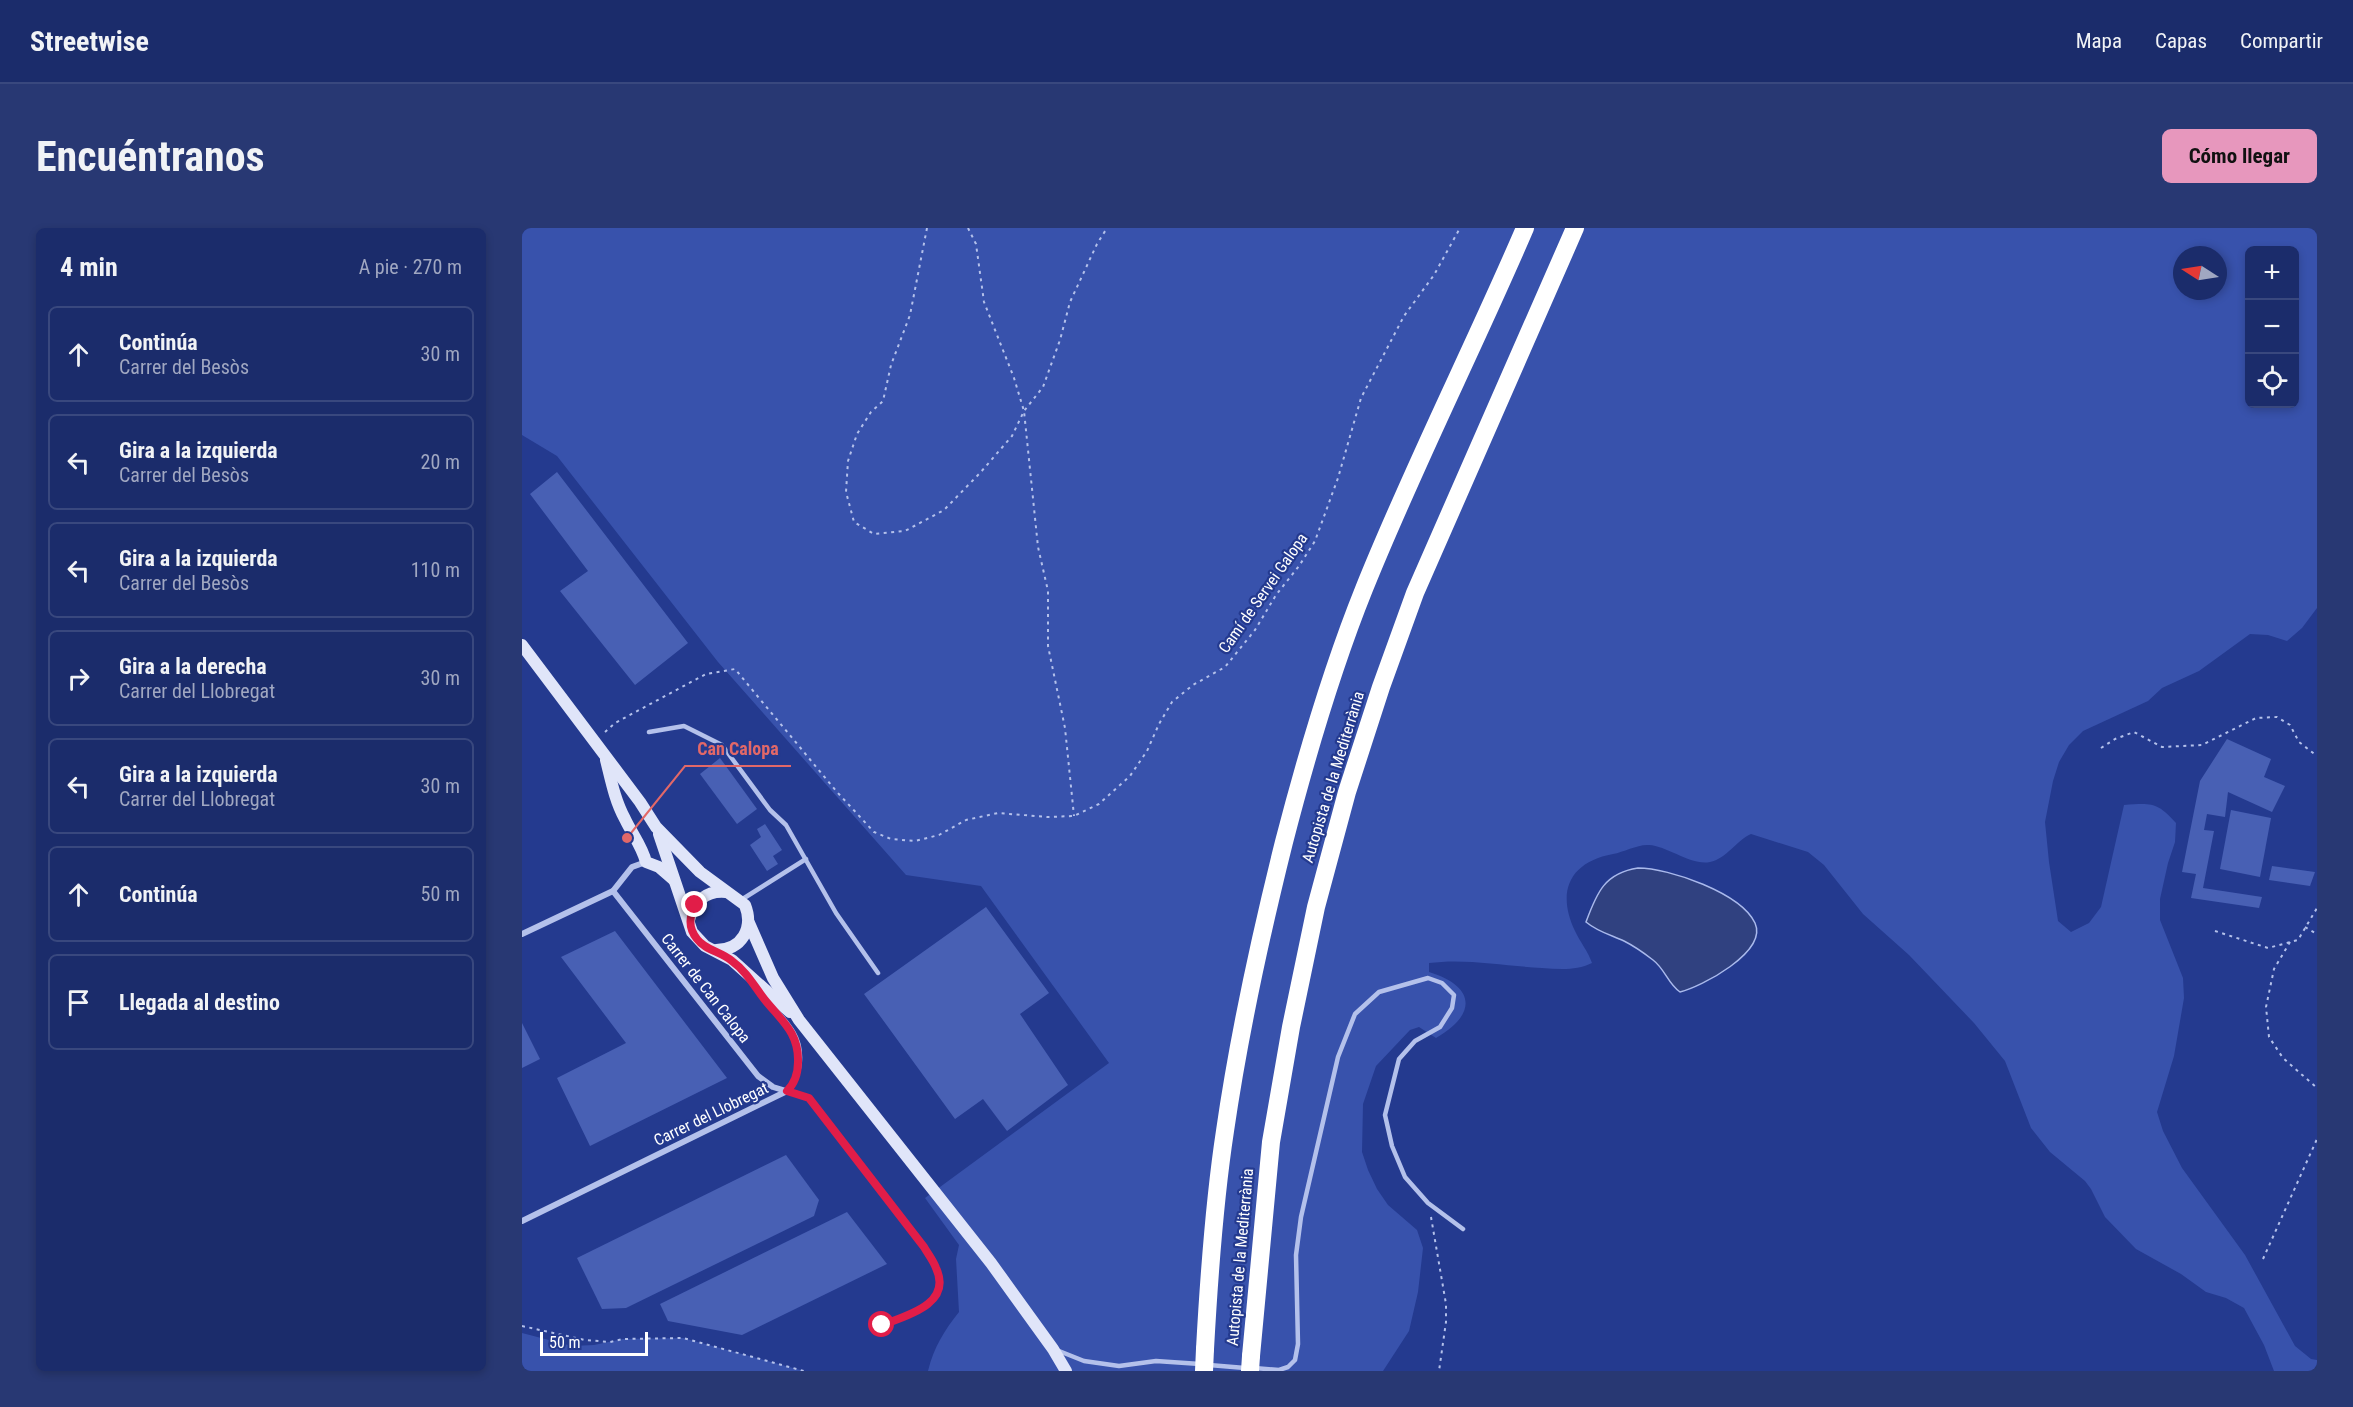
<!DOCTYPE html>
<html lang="es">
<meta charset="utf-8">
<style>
body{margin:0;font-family:"Roboto Condensed",sans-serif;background:#283873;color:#f1f3f6}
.controls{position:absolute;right:18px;top:18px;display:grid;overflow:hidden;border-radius:9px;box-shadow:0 3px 9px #0003}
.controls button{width:54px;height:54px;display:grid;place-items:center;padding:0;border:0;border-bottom:2px solid #39487e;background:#1b2c6b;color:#f1f3f6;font:30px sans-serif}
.compass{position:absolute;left:1651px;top:18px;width:54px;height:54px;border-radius:50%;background:#1b2c6b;box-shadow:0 3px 9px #0003;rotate:282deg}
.scale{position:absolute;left:18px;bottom:15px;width:108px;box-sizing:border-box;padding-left:6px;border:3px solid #fff;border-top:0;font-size:16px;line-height:21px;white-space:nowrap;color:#fff;-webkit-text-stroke:4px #243a8f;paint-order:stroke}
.stop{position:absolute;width:18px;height:18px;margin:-14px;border:4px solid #e11d48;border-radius:50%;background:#fff}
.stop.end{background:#e11d48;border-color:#fff;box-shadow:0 2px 6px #0008}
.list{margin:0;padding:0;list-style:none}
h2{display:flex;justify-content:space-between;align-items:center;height:78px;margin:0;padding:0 24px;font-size:26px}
h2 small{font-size:20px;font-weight:400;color:#a0a7c1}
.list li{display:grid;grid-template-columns:39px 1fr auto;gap:18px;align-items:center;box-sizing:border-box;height:96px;margin:0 12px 12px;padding:0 12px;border:2px solid #39487e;border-radius:9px}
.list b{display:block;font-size:22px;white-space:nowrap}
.list p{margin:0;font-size:20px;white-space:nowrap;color:#a0a7c1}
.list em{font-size:20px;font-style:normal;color:#a0a7c1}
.icon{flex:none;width:33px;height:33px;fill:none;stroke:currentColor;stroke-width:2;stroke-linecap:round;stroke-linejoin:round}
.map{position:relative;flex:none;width:1795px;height:1143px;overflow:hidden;border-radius:9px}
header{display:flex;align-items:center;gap:36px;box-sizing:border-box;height:84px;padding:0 30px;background:#1b2c6b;border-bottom:2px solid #39487e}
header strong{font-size:28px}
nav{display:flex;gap:33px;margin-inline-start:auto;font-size:21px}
.intro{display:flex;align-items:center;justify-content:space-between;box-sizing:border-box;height:144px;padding:0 36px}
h1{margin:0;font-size:42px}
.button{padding:15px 27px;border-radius:9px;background:#e797bd;color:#111;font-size:21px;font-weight:700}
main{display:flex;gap:36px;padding:0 36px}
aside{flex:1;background:#1b2c6b;border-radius:9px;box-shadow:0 3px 9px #0003}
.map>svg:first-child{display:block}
.green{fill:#3852ac;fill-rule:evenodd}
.water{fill:#304180;stroke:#a9b9ec;stroke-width:1.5}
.building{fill:#4860b4}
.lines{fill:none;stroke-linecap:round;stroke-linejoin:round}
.path{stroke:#b4c1eb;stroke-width:2;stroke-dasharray:3 4.5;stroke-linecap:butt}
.service{stroke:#b4c1eb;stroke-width:4.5}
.minor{stroke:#b4c1eb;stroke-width:6}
.secondary{stroke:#e0e5f9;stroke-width:12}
.motorway{stroke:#fff;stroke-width:18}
.motorway-bridge{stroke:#fff;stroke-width:18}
.route{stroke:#e11d48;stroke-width:8}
.labels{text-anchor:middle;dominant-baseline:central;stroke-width:4.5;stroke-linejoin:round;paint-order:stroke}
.street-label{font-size:16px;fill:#fff;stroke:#243a8f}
.leader{fill:none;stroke:#e26868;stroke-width:2}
.callout-dot{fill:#e26868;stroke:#243a8f;stroke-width:2}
.callout-label{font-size:18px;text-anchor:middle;font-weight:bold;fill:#e26868;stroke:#243a8f;stroke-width:4.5;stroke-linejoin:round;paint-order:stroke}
</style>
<header>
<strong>Streetwise</strong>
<nav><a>Mapa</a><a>Capas</a><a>Compartir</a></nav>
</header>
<div class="intro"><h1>Encuéntranos</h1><a class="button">Cómo llegar</a></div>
<main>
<aside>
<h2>4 min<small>A pie · 270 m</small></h2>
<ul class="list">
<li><svg class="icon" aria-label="ahead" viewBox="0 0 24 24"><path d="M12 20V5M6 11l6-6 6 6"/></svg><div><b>Continúa</b><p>Carrer del Besòs</p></div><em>30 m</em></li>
<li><svg class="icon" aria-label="left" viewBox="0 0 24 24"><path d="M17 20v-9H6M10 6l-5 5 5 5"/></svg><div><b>Gira a la izquierda</b><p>Carrer del Besòs</p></div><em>20 m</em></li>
<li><svg class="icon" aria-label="left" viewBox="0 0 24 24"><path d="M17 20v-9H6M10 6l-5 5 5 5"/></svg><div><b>Gira a la izquierda</b><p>Carrer del Besòs</p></div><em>110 m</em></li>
<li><svg class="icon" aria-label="right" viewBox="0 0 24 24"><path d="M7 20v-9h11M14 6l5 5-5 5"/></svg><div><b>Gira a la derecha</b><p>Carrer del Llobregat</p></div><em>30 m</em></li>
<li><svg class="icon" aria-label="left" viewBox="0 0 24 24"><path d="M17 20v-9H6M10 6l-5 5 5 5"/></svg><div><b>Gira a la izquierda</b><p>Carrer del Llobregat</p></div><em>30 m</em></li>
<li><svg class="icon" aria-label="ahead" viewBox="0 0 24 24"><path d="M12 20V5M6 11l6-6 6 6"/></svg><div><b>Continúa</b></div><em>50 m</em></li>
<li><svg class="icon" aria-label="arrive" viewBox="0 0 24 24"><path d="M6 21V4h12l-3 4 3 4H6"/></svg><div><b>Llegada al destino</b></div></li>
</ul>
</aside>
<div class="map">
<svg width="1795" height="1143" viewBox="0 0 1795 1143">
<rect width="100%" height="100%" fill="#243a8f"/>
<!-- green -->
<g class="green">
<path d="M0,0H1795V380L1780,400L1765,413L1746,407L1728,406L1677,443L1640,460L1626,473L1561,503L1547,517L1537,534L1531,553L1523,594L1527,634L1536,693L1549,704L1567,695L1579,679L1602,577C1630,575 1635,574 1654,595L1653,614L1646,635L1638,671V692L1661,750L1662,770L1652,828L1635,884L1641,903L1660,940L1723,1027L1773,1118L1789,1131L1795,1132V1143H1752L1742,1117L1722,1080L1704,1070L1684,1064L1659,1046L1614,1021L1583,989L1569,961L1563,953L1528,924L1509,900L1483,833L1452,795L1387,727L1341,686L1302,637L1286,624L1229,606C1215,612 1204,631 1188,634C1170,638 1145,618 1127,617C1116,616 1102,624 1091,626C1048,634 1034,663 1053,703C1058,714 1066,723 1070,735C1054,743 1037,741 1020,740C983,738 943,730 907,735V744C953,758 956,786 914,810L897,799L888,802L854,838L841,876L840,924L846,942L855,961L866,977L895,1002L901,1020L896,1064L887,1103L861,1143H406C412,1119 422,1103 437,1084L434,1031L437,1017L403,970L587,835L459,658L384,647L196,434L35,228L0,207ZM1728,22H1772V176H1728ZM1660,27H1696V63H1660Z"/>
<path d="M0,1105L50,1118L72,1117L101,1111L161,1110L282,1143H0Z"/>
</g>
<!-- water -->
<path class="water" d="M1116,640C1147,640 1219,665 1233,695C1246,724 1179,759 1158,764C1146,756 1143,741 1131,732C1122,725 1112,718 1102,713C1089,707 1076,704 1064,694C1075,664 1083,645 1116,640Z"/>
<!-- building -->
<g class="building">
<path d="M35,244L166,415L113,457L38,363L66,343L8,266Z"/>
<path d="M1705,511L1749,531L1742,549L1763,558L1750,584L1706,564L1703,589L1685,586L1682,602L1692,603L1681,660L1740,669L1737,680L1669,670L1674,646L1660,644L1678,553Z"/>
<path d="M198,530L235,581L215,596L178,546Z"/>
<path d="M1709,582L1749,590L1738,649L1698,641Z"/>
<path d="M243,596L260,622L251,628L256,636L245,643L228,617L239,609L235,601Z"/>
<path d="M1750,638L1793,644L1788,658L1747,652Z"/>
<path d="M464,679L527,765L498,786L546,857L485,903L461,871L433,891L342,766Z"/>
<path d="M93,703L205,850L68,918L35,850L104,815L39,729Z"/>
<path d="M0,795L18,831L0,840Z"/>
<path d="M264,927L297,972L292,988L104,1080L80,1081L55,1030Z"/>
<path d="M325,984L365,1036L220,1107L146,1093L138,1076Z"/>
</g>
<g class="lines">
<!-- path -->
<g class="path">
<path d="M405,0L388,87L369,137L361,173L349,184L335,206L326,233L324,264L332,294L352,306L383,303L422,282L458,245L490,208L502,183L521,159L538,112L548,74L575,16L585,0"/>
<path d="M446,0L454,16L462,74L492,150L502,183L516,319L526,363V418L543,500L552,588"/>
<path d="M83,504L93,495L184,446L213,441L315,564L352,604L369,611L393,613L417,607L444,592L476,585L525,589L552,588L577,576L608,548L625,523L637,496L650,474L671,457L703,439L733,402L754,367L777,338L793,313L816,250L839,170L882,88L912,47L938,0"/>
<path d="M1579,520L1593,511L1612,504L1640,519L1680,517L1734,490L1755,489L1768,497L1777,514L1795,528"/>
<path d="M1783,699L1795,706"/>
<path d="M1693,703L1746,720L1776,712L1795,680"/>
<path d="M1768,714L1752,741L1744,779L1747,809L1761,830L1795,860"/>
<path d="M909,989L924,1076V1094L917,1143"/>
<path d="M1741,1031L1795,911"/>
<path d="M0,1098L63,1112L88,1114L101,1111L161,1110L282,1143"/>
</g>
<!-- service -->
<g class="service">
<path d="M127,504L162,498L200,517L248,582L264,597L314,685L356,745"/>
<path d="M219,672L284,631"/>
<path d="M537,1123L562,1133L597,1138L634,1133L678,1136"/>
<path d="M687,1137L723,1140"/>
<path d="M732,1140L757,1142L766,1139L773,1132L776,1116L774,1027L779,989L816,829L833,786L857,764L906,750L920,755L932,767L930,780L918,799L893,813L877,831L863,887L870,918L883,949L906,975L941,1001"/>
</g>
<!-- minor -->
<g class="minor">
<path d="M91,663L236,848L251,859L287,870L402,1019C406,1026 411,1032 414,1040C431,1076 384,1088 360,1097"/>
<path d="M0,706L91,663L110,639L124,634"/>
<path d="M0,993L265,863C279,849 281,822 271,805C261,788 245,775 234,759"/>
</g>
<!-- secondary -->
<g class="secondary">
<path d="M0,417L118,574L134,599L178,644L223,677C232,700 220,722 194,722"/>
<path d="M84,532C89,552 93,573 103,591C110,606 120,618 124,634L137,639L152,652"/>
<path d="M137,606L170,704L183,718L210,732L268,784"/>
<path d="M167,692C172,674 184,662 204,664"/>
<path d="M227,695L251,750L277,792L469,1035L531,1121L544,1143"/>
</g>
<!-- motorway -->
<g class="motorway">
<path d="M683,1121C687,1048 692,975 703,903C717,806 738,710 762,614C784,529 809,443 842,361C891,239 951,121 1003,0"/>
<path d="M729,1128L749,914L769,799L794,679L825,564L859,459L893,365L1053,0"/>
</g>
<!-- motorway-bridge -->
<g class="motorway-bridge">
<path d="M682,1143L683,1121"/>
<path d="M728,1143L729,1128"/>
</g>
</g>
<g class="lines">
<!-- route -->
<path class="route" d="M173,677C167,689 166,700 175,711C183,722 200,724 210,733C225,744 232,758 243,772C260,793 277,805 276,834C276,846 273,855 265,863L287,870L402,1019C406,1026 411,1032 414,1040C431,1076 384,1088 360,1097"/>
</g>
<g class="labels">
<!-- street labels -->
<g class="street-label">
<text transform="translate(741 365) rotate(-55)">Camí de Servei Galopa</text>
<text transform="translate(811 549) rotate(-73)">Autopista de la Mediterrània</text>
<text transform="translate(184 760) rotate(52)">Carrer de Can Calopa</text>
<text transform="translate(189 886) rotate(-26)">Carrer del Llobregat</text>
<text transform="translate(718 1029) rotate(-85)">Autopista de la Mediterrània</text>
</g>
</g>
<!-- callouts -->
<path class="leader" d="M105 610L163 538H269"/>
<circle class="callout-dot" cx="105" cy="610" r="6"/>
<g class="callout-label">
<text x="216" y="527">Can Calopa</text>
</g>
</svg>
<div class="controls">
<button>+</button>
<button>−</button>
<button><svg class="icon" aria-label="locate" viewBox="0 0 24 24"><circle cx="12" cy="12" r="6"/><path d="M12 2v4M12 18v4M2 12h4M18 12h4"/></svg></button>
</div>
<svg class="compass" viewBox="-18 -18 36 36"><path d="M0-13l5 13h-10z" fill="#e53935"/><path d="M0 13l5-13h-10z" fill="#a0a7c1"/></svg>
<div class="scale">50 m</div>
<div class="stop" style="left:360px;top:1097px"></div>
<div class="stop end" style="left:173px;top:677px"></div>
</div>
</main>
